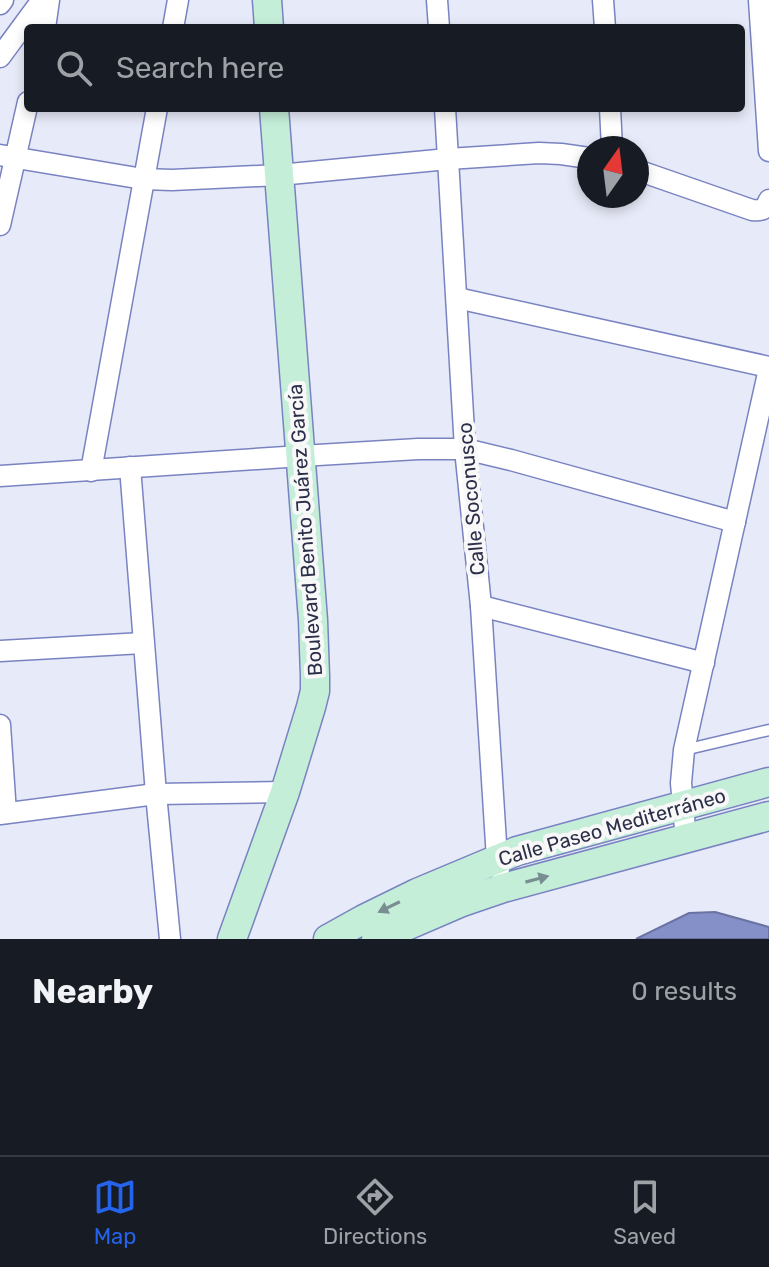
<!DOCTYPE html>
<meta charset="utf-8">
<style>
body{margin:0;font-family:Rubik,sans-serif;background:#242831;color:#f1f3f6}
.compass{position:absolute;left:577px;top:136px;width:72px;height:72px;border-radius:50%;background:#171b24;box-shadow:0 4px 12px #0003;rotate:14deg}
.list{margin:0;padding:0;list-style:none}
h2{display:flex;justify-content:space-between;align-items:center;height:104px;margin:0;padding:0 32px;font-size:34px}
h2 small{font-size:26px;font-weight:400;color:#9ea1a6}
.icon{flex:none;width:44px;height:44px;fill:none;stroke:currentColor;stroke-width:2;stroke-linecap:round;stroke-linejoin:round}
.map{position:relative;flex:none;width:769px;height:939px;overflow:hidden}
.search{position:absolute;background:#171b24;box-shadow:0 4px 12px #0003;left:24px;right:24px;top:24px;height:88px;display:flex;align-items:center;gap:20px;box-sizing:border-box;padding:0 28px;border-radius:8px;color:#9ea1a6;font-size:30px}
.sheet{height:216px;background:#171b24}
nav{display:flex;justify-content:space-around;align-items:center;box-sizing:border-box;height:112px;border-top:2px solid #363941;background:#171b24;font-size:22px;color:#9ea1a6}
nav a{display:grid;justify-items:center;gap:4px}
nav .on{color:#2563eb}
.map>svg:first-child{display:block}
.water{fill:#8690c8;stroke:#6b73a2;stroke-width:2}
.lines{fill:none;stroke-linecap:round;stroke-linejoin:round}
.lane-casing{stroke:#7983c2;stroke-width:13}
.street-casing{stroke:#7983c2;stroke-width:23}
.secondary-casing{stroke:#7983c2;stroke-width:31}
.lane{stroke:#fff;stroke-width:10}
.street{stroke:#fff;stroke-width:20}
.secondary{stroke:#c5eed9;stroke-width:28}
.oneway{fill:#788e91}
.labels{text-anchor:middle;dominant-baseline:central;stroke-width:8;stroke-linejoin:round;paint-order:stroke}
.street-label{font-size:20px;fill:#2b2f49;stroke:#f8f8f8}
</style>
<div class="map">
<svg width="769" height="939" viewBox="0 0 769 939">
<rect width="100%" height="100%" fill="#e7eaf8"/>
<!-- water -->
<path class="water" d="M715,912L769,927V939H636L689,913Z"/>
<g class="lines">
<!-- lane casing -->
<g class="lane-casing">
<path id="lane" d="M684,750L769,730"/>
</g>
<!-- street casing -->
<g class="street-casing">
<g id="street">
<path d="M437,0L439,28"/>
<path d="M603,0L605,28"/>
<path d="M759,0L769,151"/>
<path d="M0,4L3,0"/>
<path d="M45,28L49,0"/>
<path d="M173,28L178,0"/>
<path d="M0,57L42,0"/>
<path d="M445,108L465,449L481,606L497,859L499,869"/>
<path d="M610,108L612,148"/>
<path d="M0,155L143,179L172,180L279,175L448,159L539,153L561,154L589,158"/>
<path d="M637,170L752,210C762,211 765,210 769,200"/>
<path d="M0,225L28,102"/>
<path d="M457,298L769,367"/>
<path d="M130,467L156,794L170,939"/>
<path d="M91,471L157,108"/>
<path d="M0,476L301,456L418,449H465L511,460L735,522"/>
<path d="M481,606L704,663"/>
<path d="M0,651L143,643"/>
<path d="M0,725L6,813"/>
<path d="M0,814L156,794L285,792"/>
<path d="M686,840L681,783L684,750L769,369"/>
</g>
</g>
<!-- secondary casing -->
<g class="secondary-casing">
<g id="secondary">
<path d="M267,0L269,28"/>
<path d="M232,939L285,792L311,707L315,691V676L313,620L274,108"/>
<path d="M328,939L364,919L417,893L517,851L769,782"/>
<path d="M376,939L462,902L503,888L769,816"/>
</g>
</g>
<!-- lane -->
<use href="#lane" class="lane"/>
<!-- street -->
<use href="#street" class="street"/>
<!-- secondary -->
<use href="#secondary" class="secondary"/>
</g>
<!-- one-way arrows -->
<defs><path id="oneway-solid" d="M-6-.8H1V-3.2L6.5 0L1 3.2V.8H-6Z" transform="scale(2)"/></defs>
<g class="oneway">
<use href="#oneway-solid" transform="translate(537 879) rotate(-15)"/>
<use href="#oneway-solid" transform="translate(389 907) rotate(154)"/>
</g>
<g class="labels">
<!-- street labels -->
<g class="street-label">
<text transform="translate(471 499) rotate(-95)">Calle Soconusco</text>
<text transform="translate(305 530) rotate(-94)">Boulevard Benito Juárez García</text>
<text transform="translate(612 827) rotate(-16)">Calle Paseo Mediterráneo</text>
</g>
</g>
</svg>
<svg class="compass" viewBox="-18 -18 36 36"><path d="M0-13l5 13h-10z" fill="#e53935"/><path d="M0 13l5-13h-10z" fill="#9ea1a6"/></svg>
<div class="search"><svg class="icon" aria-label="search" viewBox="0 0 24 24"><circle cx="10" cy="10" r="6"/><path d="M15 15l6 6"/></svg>Search here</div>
</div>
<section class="sheet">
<h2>Nearby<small>0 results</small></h2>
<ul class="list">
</ul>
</section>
<nav>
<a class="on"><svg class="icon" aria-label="map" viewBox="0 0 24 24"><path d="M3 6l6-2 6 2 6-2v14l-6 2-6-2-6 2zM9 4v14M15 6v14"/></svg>Map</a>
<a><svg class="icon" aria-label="directions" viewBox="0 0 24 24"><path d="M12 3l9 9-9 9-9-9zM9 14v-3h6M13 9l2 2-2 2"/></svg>Directions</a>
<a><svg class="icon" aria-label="saved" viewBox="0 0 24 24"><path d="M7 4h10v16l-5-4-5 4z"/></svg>Saved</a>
</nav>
